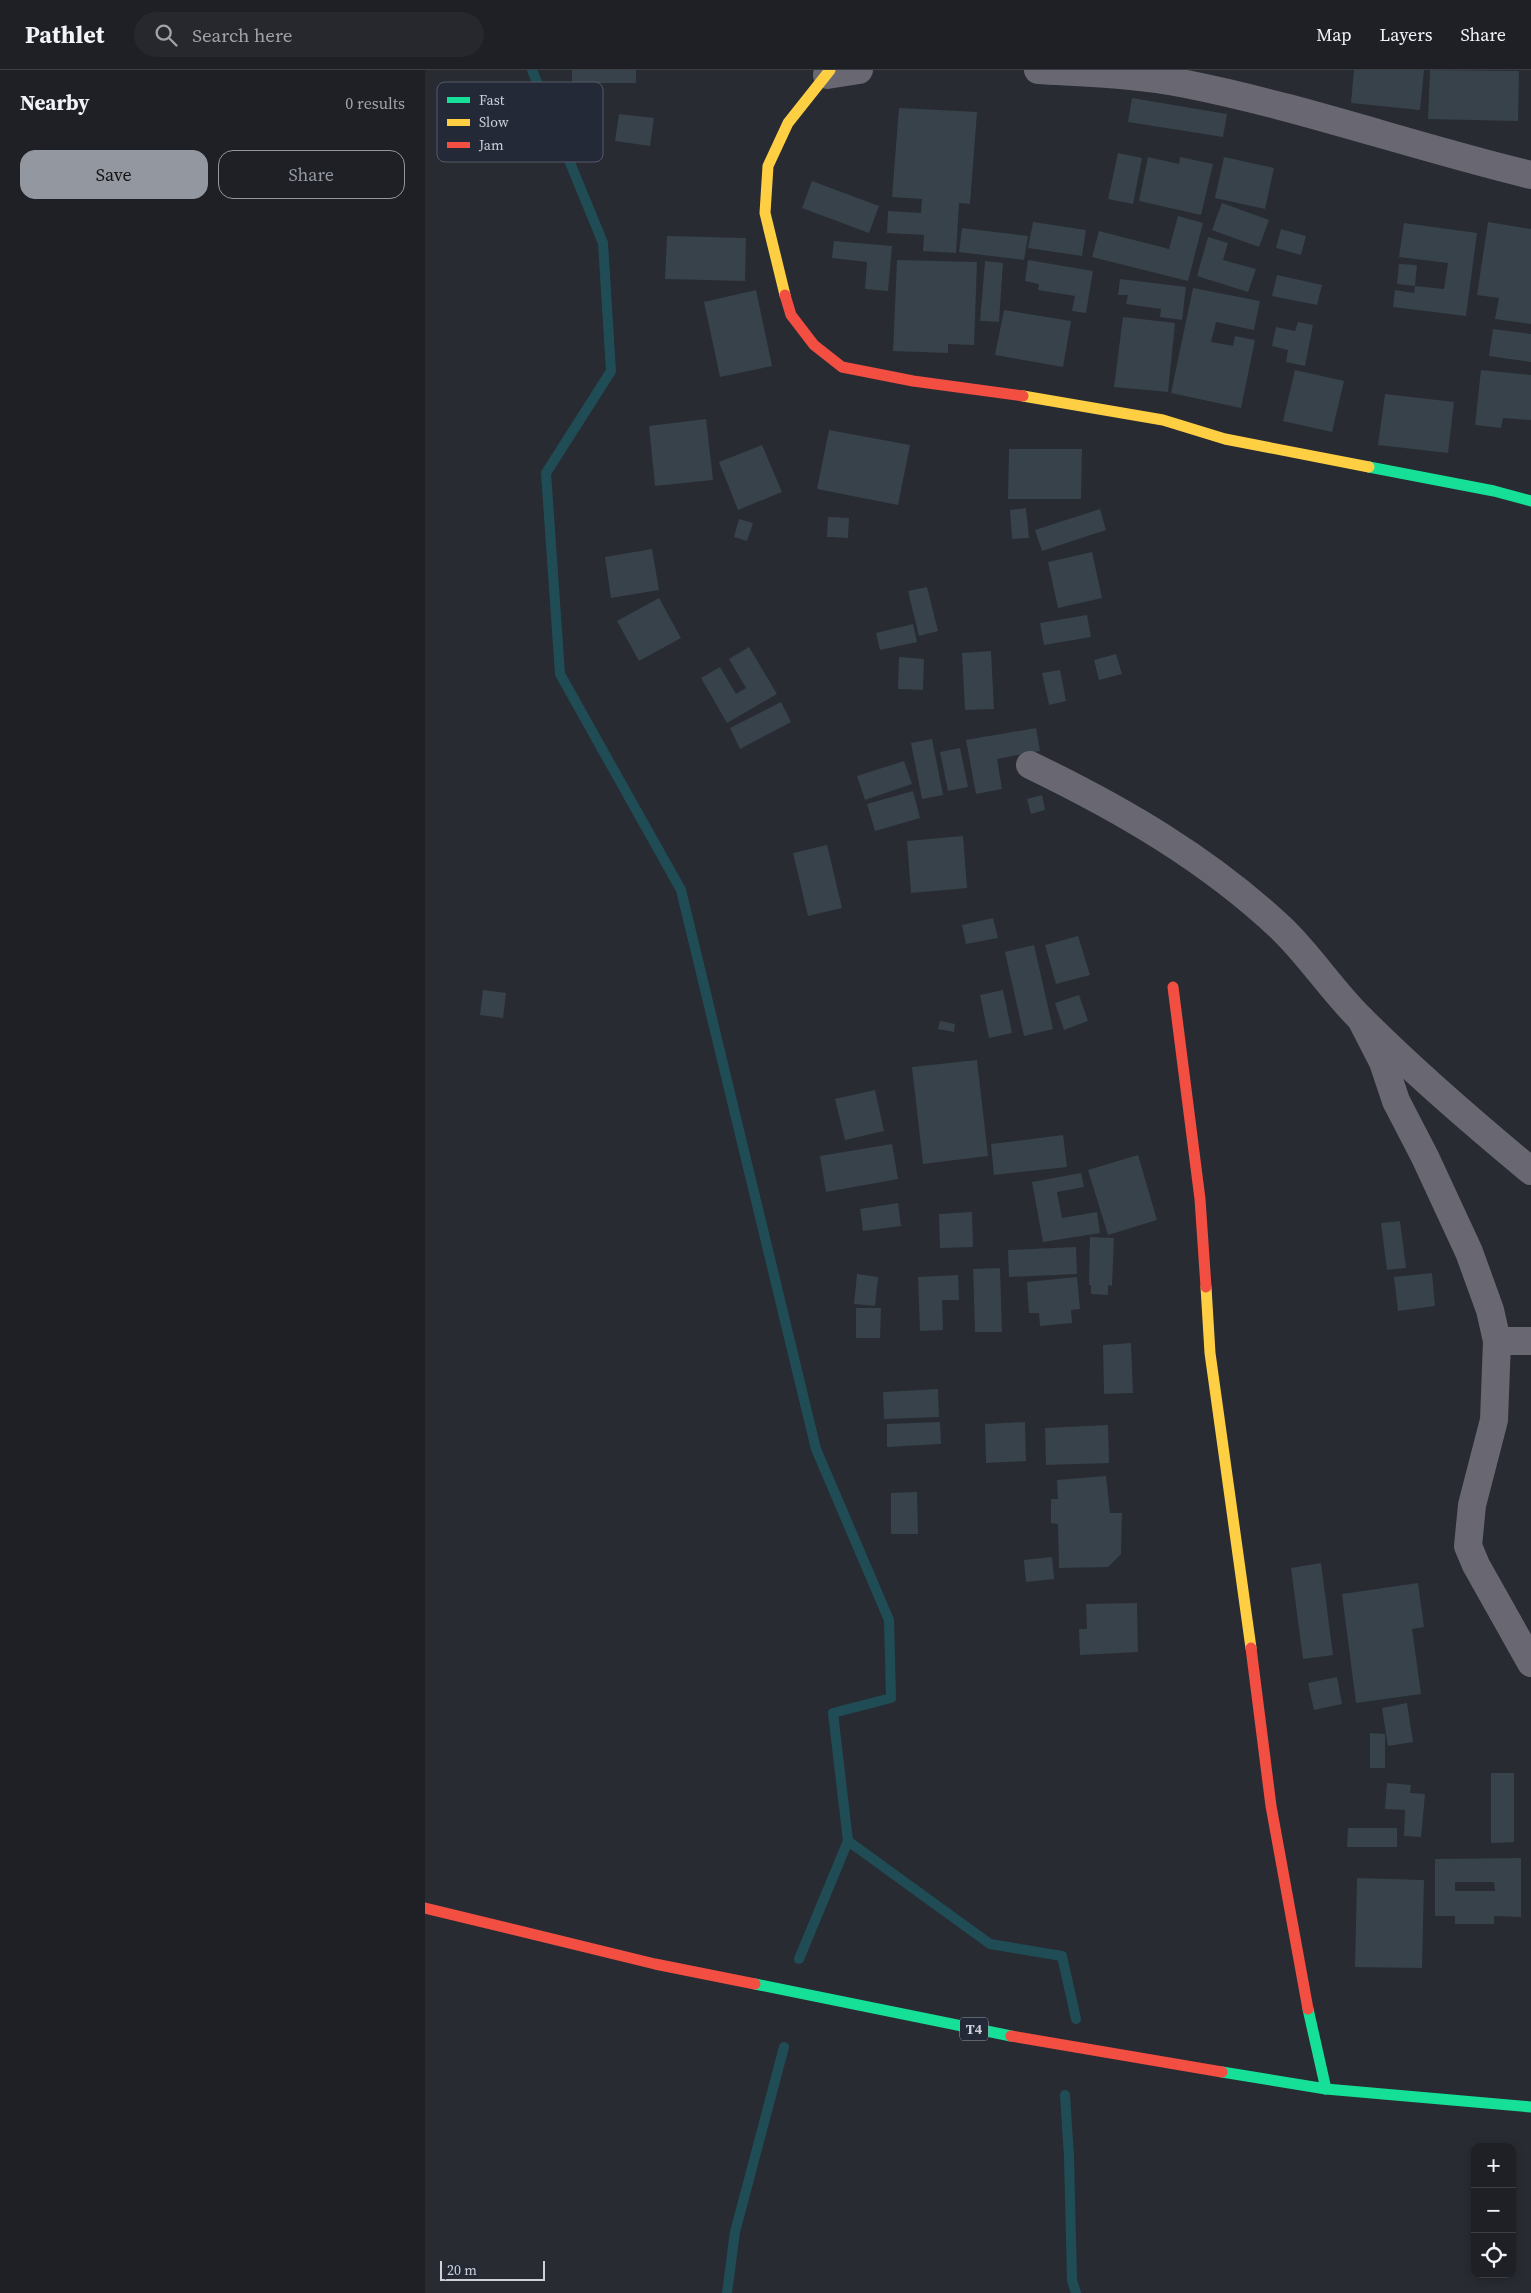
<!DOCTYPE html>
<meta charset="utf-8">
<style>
body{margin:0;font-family:"Source Serif 4",serif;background:#26282e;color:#f1f3f6}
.controls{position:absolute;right:15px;bottom:15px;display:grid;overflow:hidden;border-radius:10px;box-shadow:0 2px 8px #0003}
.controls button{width:45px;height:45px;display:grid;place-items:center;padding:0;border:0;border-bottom:1px solid #3c3e43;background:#1e2026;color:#f1f3f6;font:25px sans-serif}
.scale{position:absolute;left:15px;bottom:12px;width:105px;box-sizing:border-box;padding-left:5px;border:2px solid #cdd1db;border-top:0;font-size:14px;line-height:18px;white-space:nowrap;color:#cdd1db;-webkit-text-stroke:4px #232937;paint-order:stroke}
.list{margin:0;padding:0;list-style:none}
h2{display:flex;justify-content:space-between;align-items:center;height:65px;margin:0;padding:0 20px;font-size:21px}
h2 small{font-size:16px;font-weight:400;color:#a1a3a7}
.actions{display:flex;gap:10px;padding:15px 20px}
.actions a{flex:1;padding:11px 0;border:1px solid #9397a0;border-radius:15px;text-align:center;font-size:18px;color:#9397a0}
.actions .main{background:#9397a0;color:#111}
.icon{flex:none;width:28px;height:28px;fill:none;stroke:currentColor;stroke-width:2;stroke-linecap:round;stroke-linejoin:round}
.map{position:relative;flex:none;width:1106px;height:2223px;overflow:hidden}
header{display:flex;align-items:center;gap:30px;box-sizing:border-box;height:70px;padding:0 25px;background:#1e2026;border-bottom:1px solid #3c3e43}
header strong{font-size:24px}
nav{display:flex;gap:28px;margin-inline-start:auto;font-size:18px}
.search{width:350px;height:45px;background:#26282e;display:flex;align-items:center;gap:12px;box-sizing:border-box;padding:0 18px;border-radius:28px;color:#a1a3a7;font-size:19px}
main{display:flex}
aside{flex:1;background:#1e2026}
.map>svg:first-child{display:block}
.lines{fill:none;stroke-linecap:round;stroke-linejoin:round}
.stream{stroke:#204d55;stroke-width:10}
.building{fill:#37424a;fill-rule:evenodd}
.street{stroke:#696872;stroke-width:28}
.fast{stroke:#16e098;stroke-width:11}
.slow{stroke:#ffcf43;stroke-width:11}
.jam{stroke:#f24e42;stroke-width:11}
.labels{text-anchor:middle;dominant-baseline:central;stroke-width:4;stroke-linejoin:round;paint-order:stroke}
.shield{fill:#232937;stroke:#9a9faa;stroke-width:1}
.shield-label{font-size:14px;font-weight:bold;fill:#cdd1db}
.key{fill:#232937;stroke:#565b68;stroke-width:1}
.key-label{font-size:14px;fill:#cdd1db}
</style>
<header>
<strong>Pathlet</strong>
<div class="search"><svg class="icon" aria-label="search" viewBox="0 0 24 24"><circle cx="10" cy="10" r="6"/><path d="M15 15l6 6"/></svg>Search here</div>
<nav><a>Map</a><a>Layers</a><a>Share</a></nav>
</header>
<main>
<aside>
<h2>Nearby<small>0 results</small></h2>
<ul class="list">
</ul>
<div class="actions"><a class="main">Save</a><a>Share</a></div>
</aside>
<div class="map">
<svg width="1106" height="2223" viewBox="0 0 1106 2223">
<rect width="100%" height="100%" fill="#282b32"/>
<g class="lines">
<!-- stream -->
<g class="stream">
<path d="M107,0L178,173L186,301L121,403L135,604L256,820L391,1379L464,1550L466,1628L408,1643L423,1771L374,1889"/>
<path d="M423,1771L565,1874L637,1886L651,1949"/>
<path d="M640,2025L644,2087L647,2210L651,2223"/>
<path d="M302,2223L310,2162L359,1977"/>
</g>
</g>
<!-- building -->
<g class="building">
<rect x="147" y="0" width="64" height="13"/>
<path d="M929,0H999L995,40L926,33Z"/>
<path d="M1005,0L1094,1L1093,51L1003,49Z"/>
<path d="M707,28L802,44L798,67L703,52Z"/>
<path d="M474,38L552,42L545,134L534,133L531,183L498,181L499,165L462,163L463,141L496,143L497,129L467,127Z"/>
<path d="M194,44L229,48L225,76L190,71Z"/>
<path d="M693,83L717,88L708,134L683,129Z"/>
<path d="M723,87L754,94L755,87L788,94L776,145L714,131Z"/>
<path d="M799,87L849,98L840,139L790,128Z"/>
<path d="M387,111L454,136L444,163L377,138Z"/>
<path d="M797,133L844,150L834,177L787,160Z"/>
<path d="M753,146L778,153L763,211L667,187L674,161L744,179Z"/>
<path d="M608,152L661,160L657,186L603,178Z"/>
<path d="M1063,152L1106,159V254L1070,249L1074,228L1052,225Z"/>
<path d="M979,153L1052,163L1041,246L968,237L970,220L989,223L990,216L972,214L974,194L992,195L990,216L1019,219L1023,193L974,187Z"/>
<path d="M537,158L603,166L599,190L534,182Z"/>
<path d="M856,159L881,166L876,185L851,178Z"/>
<path d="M242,166L321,168L320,211L240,209Z"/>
<path d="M783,167L803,173L798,190L831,199L823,222L772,206Z"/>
<path d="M409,171L467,176L463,221L440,219L442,192L407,188Z"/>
<path d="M472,190L552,192L549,275L523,274V283L468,281Z"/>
<path d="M603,190L668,201L661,243L647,241L650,226L613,220L614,214L600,211Z"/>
<path d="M560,191L578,193L574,252L555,251Z"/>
<path d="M852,205L897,215L892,235L847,226Z"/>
<path d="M695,209L761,217L757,250L735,247L736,239L701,234L703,225H693Z"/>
<path d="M768,218L835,231L829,260L791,252L786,272L808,276L810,266L830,270L816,338L746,323Z"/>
<path d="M331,220L347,296L295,307L279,232Z"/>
<path d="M579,240L646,251L638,297L570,285Z"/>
<path d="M698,247L750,253L743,322L689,317Z"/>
<path d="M873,252L888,255L880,296L861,292L863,280L847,276L851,257L870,261Z"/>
<path d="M1068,259L1106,264V292L1064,286Z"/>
<path d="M870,300L919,311L907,362L858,351Z"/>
<path d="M1056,300L1106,305V350L1078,348L1076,358L1050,355Z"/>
<path d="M960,324L1029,332L1023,383L953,375Z"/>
<path d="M281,349L288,410L230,416L224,356Z"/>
<path d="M404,360L485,375L473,435L392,419Z"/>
<path d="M337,375L357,422L313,440L294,392Z"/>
<path d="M584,379H657L656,429H583Z"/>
<path d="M601,438L604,468L587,469L585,440Z"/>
<path d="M675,439L681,460L617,481L610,460Z"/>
<path d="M403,447L424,448L423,468L402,467Z"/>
<path d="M314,449L328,453L322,471L309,467Z"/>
<path d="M227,479L234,520L186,528L180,487Z"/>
<path d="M667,482L677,528L633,538L623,492Z"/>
<path d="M502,517L513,561L494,566L483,521Z"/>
<path d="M234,528L256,568L214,591L192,551Z"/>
<path d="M662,545L666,567L619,575L615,553Z"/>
<path d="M488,554L492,572L455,580L451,563Z"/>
<path d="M324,577L352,624L302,653L276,608L295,597L311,624L321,618L304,589Z"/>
<path d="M566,581L569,639L540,640L537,583Z"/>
<path d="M691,584L697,604L674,610L669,590Z"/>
<path d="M474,587L499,589L498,620L473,619Z"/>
<path d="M635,600L641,631L624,635L617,603Z"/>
<path d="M356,632L366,652L315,679L305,658Z"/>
<path d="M611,658L615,681L572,689L577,719L551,724L541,670Z"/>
<path d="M507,669L518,725L497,729L486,673Z"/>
<path d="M535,678L543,717L523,721L515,682Z"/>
<path d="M479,691L487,714L440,730L432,706Z"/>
<path d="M488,721L495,748L450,761L442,734Z"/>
<path d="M617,725L620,740L606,744L602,729Z"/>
<path d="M538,766L542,818L486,823L482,771Z"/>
<path d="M402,775L417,838L383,846L368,783Z"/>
<path d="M568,848L573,868L541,874L537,855Z"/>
<path d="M653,866L665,905L631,914L620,875Z"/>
<path d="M609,875L628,959L599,966L580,882Z"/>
<path d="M58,920L81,923L78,948L55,945Z"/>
<path d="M578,920L587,963L564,968L555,925Z"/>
<path d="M654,925L663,951L639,960L630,933Z"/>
<path d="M515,951L530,954L529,962L513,959Z"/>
<path d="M552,990L563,1086L498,1094L487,997Z"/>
<path d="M450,1020L459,1061L420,1070L410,1029Z"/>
<path d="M638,1065L642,1097L569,1105L566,1074Z"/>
<path d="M467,1074L473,1109L401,1122L395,1086Z"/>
<path d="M713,1085L732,1150L683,1165L663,1100Z"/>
<path d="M656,1103L659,1117L632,1122L637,1148L672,1142L675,1163L618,1172L607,1112Z"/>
<path d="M473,1133L476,1156L438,1161L435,1139Z"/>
<path d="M547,1142L548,1177L515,1178L514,1144Z"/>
<path d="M975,1151L981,1198L962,1200L956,1153Z"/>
<path d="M665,1167L689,1168L687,1216L683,1215V1225L666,1224V1215H664Z"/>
<path d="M651,1177L652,1204L584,1207L583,1180Z"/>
<path d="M575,1198L577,1262H550L548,1199Z"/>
<path d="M1007,1203L1010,1236L973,1241L969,1207Z"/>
<path d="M432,1204L453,1207L450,1236L429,1234Z"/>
<path d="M533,1205L534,1230H517L518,1260L495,1261L493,1207Z"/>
<path d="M652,1207L655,1239L646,1240L647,1253L615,1256L614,1243H604L602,1212Z"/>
<path d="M431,1238H456L455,1268H431Z"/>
<path d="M706,1273L708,1323L679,1324L678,1275Z"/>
<path d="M513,1319L514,1347L459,1349L458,1322Z"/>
<path d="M515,1352L516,1374L462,1377V1354Z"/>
<path d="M600,1352L601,1391L561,1393L560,1354Z"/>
<path d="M683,1355L684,1393L621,1395L620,1358Z"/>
<path d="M681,1406L685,1443H697L696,1484L683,1497L634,1498L633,1454L626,1453V1429H633L632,1410Z"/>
<path d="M492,1422L493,1464H466V1423Z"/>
<path d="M627,1487L629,1509L601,1512L599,1490Z"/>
<path d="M896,1493L908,1585L878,1589L866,1498Z"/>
<path d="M993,1513L999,1557L987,1559L996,1624L931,1633L917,1524Z"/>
<path d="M712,1533L713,1582L655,1585L654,1559H662L661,1534Z"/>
<path d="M912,1607L917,1634L889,1640L883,1613Z"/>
<path d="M982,1633L988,1672L963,1676L957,1638Z"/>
<path d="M945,1663L960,1664V1698H945Z"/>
<path d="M1066,1703H1089V1772L1066,1773Z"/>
<path d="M962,1713L986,1715L985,1723L1000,1724L996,1767L979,1766L980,1740L960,1739Z"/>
<path d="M923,1758H972V1777H922Z"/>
<path d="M1096,1788V1847L1069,1846V1854H1030V1846H1010V1789ZM1030,1812H1069L1070,1821H1030Z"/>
<path d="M932,1808L999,1810L997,1898L930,1897Z"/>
</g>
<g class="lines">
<!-- street -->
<g class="street">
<path d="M613,0C662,3 712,4 761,14C877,37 990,77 1106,105"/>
<path d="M402,5L434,0"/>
<path d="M605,695C696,739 783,789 857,859C886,887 908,922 937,950C990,1003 1048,1053 1106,1101"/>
<path d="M936,949L958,992L971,1031L1000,1087L1044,1182L1065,1240L1072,1271L1069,1350L1047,1435L1043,1476L1051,1495L1106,1593"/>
<path d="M1072,1271H1106"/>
</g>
<!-- fast -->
<g class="fast">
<path d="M944,397L1069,421L1106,431"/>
<path d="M330,1914L586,1966"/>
<path d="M883,1939L901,2019"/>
<path d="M797,2002L901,2019L1106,2037"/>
</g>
<!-- slow -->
<g class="slow">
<path d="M360,225L340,143L343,96L363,53L405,0"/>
<path d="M598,326L738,350L800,369L944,397"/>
<path d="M781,1217L785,1283L826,1578"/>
</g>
<!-- jam -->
<g class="jam">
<path d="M360,225L366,245L389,275L417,297L488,311L598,326"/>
<path d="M748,917L775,1129L781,1217"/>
<path d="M826,1578L846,1736L883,1939"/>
<path d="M0,1838L230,1894L330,1914"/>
<path d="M586,1966L797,2002"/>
</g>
</g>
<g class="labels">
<!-- shield labels -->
<rect class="shield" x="535" y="1947.5" width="28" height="23" rx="4"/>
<g class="shield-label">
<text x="549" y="1959">T4</text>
</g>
</g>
<!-- legend -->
<rect x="12" y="12" width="166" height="80" rx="8" class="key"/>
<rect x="22" y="27" width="23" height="6" fill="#16e098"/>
<rect x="22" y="49" width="23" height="7" fill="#ffcf43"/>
<rect x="22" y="72" width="23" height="6" fill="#f24e42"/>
<g class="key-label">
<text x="54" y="35">Fast</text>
<text x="54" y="57">Slow</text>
<text x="54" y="80">Jam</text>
</g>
</svg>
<div class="controls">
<button>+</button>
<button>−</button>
<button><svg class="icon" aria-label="locate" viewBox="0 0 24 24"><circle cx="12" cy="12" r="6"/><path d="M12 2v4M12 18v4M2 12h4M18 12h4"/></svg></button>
</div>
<div class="scale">20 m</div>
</div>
</main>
